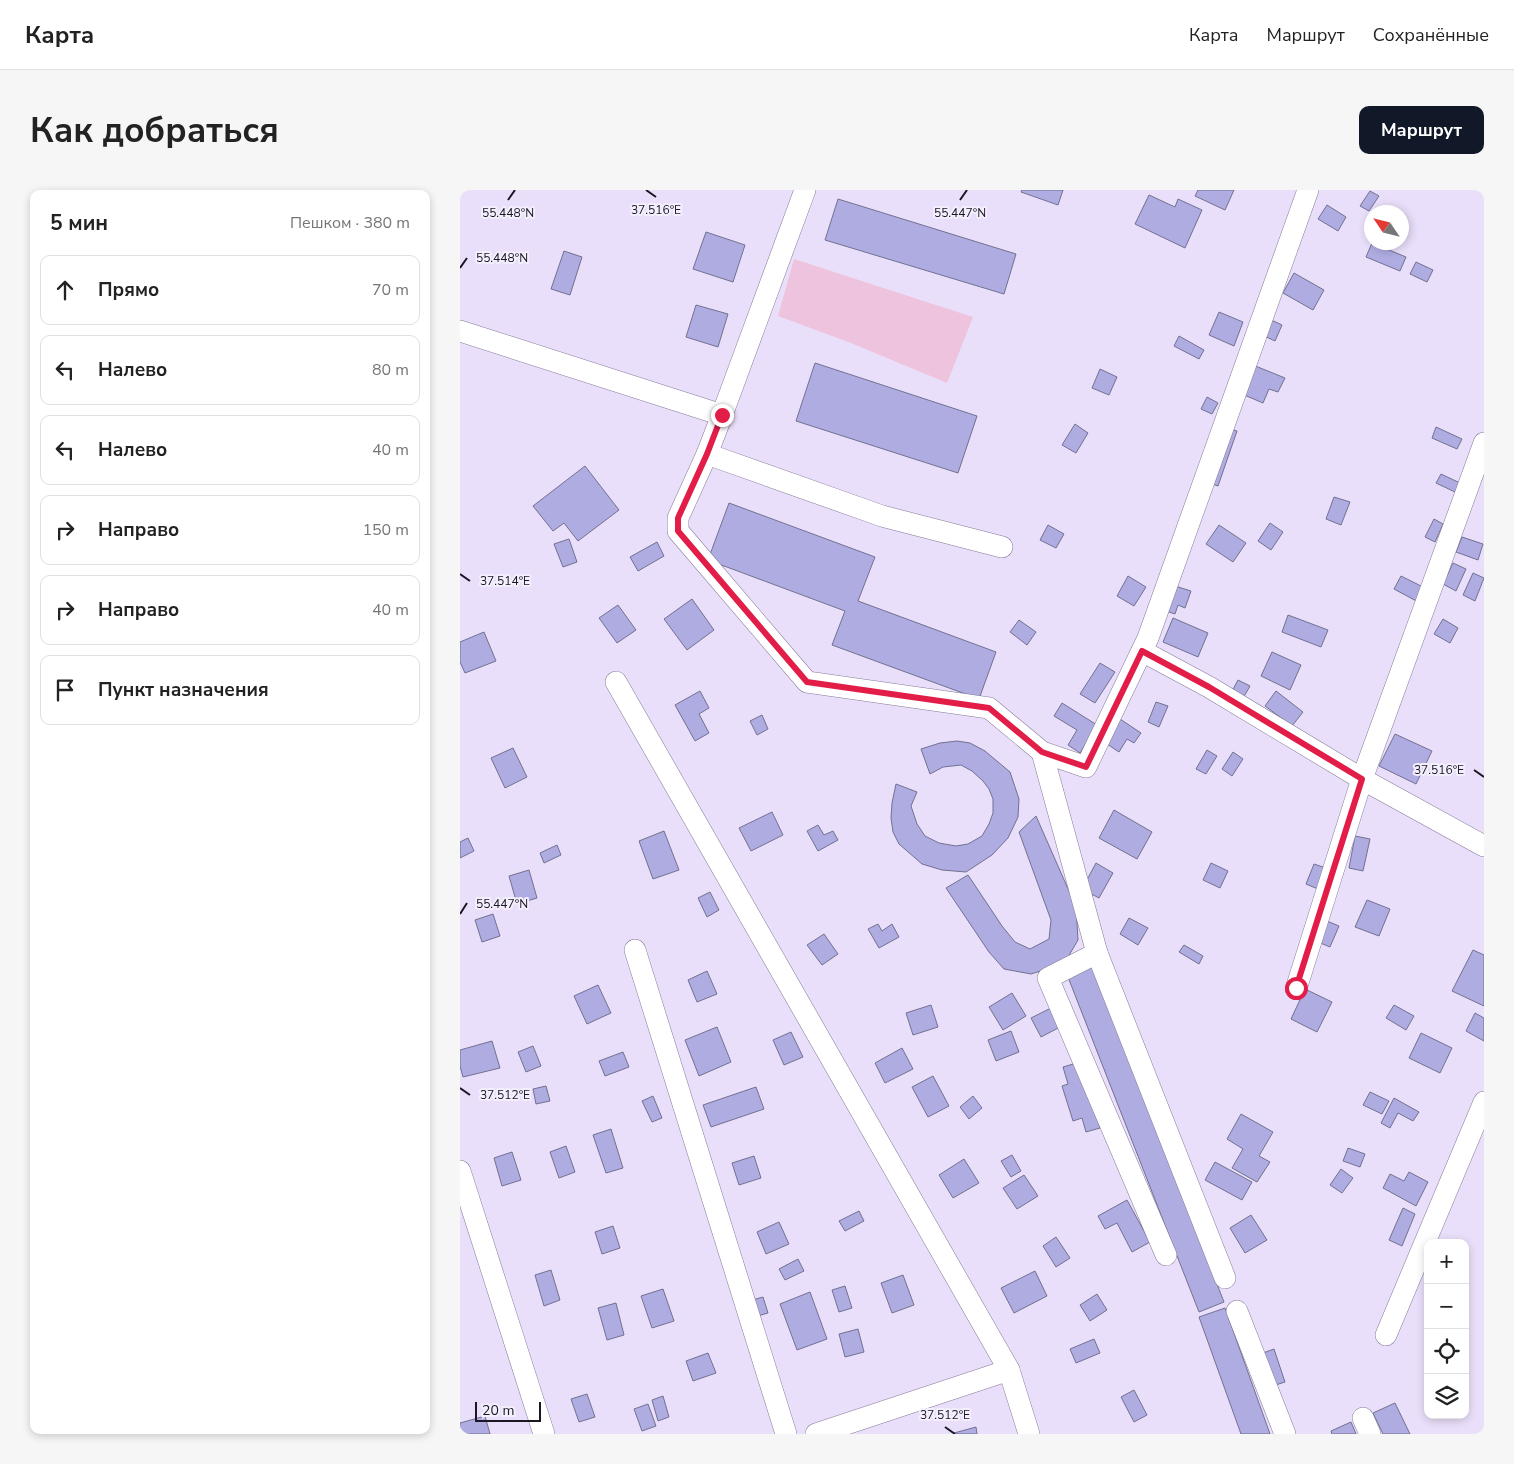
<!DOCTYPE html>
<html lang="ru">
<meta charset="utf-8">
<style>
body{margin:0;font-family:"Nunito Sans",sans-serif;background:#f6f6f6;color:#222}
.controls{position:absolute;right:15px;bottom:15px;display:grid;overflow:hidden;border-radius:10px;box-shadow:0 2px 8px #0003}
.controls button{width:45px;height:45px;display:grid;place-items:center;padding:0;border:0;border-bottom:1px solid #e0e0e0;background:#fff;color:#222;font:25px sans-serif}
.compass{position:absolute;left:904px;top:15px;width:45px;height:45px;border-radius:50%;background:#fff;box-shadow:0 2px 8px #0003;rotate:305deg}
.scale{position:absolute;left:15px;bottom:12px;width:66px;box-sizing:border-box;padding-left:5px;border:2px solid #1b1622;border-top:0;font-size:14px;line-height:18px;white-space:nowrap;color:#1b1622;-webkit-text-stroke:4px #f4effd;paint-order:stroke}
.stop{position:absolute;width:15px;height:15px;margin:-11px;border:4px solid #e11d48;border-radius:50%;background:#fff}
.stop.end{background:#e11d48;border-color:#fff;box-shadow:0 1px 5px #0008}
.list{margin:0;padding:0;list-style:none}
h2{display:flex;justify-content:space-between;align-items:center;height:65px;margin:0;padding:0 20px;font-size:21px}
h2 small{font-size:16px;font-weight:400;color:#767676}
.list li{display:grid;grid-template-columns:32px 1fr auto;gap:15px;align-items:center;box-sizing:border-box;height:70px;margin:0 10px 10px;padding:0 10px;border:1px solid #e0e0e0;border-radius:10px}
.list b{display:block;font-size:19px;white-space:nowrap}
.list em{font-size:16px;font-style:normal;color:#767676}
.icon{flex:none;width:28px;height:28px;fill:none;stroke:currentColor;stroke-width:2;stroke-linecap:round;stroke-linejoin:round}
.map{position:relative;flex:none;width:1024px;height:1244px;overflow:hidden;border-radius:10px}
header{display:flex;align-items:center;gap:30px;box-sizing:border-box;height:70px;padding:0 25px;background:#fff;border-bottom:1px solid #e0e0e0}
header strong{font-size:24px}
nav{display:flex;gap:28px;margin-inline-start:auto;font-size:18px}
.intro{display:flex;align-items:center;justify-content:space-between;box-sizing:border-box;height:120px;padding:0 30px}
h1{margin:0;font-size:35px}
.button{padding:12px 22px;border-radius:10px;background:#111827;color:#fff;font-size:18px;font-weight:700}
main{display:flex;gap:30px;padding:0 30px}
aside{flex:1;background:#fff;border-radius:10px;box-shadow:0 2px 8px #0003}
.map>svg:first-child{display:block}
.green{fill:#eec3dd}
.building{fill:#aeace0;stroke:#727191}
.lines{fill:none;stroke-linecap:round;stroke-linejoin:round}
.minor-casing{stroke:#877a99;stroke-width:22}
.minor{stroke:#fff;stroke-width:21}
.route{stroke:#e11d48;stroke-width:6}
.ticks{fill:none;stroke:#1b1622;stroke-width:2}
.ticks-label{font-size:12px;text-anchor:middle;fill:#1b1622;stroke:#f4effd;stroke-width:4;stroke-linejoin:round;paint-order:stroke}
</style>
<header>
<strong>Карта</strong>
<nav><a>Карта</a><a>Маршрут</a><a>Сохранённые</a></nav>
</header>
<div class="intro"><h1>Как добраться</h1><a class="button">Маршрут</a></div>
<main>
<aside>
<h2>5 мин<small>Пешком · 380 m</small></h2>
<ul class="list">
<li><svg class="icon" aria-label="ahead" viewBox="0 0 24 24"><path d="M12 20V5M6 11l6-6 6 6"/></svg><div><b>Прямо</b></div><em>70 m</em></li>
<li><svg class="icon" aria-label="left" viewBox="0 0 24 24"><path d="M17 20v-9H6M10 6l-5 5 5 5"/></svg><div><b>Налево</b></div><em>80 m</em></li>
<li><svg class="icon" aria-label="left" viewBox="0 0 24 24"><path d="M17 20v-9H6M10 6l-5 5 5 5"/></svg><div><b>Налево</b></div><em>40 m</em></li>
<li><svg class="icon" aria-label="right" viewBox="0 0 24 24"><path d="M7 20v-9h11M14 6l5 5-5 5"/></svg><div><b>Направо</b></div><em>150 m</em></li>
<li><svg class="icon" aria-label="right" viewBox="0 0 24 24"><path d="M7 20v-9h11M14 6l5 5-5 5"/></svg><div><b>Направо</b></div><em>40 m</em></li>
<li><svg class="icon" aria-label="arrive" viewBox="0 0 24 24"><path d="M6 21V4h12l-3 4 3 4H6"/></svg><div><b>Пункт назначения</b></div></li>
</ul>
</aside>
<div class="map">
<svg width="1024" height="1244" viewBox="0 0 1024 1244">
<rect width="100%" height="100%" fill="#eadffa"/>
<!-- green -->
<path class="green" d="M334,69L513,127L487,193L391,153L318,126Z"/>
<!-- building -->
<g class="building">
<path d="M562,0H603L598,15L561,2Z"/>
<path d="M738,0H774L765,20L735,6Z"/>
<path d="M910,1L919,6L909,21L900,16Z"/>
<path d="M689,5L715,17L718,9L742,20L725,58L675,34Z"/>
<path d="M378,9L556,64L544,104L365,50Z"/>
<path d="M867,15L886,27L878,41L858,29Z"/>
<path d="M246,42L285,55L273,92L233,79Z"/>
<path d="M912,53L946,67L940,81L906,67Z"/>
<path d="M104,61L122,67L110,105L91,99Z"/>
<path d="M956,72L973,80L967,92L950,84Z"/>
<path d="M834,83L864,100L853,120L823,103Z"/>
<path d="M236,115L268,124L258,157L226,147Z"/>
<path d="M759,122L783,132L774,156L749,145Z"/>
<path d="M807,128L822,135L815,151L800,144Z"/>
<path d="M719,146L744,160L739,169L714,156Z"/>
<path d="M355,173L517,226L498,283L336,231Z"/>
<path d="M793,175L825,188L818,202L809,199L803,213L782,204Z"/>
<path d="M640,179L657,187L649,205L632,198Z"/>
<path d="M747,207L758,213L752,224L741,219Z"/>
<path d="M615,234L628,243L616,263L602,255Z"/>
<path d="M765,237L777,241L758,296L746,292Z"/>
<path d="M976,237L1002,249L997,259L972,248Z"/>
<path d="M125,276L159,320L118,351L104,333L93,341L73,316Z"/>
<path d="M981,284L1000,293L995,302L976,293Z"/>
<path d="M874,307L890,312L881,335L866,329Z"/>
<path d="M269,313L415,367L398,411L536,462L519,509L372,455L385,421L248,370Z"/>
<path d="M974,329L983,334L975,352L965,347Z"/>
<path d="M810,333L823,342L811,360L798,351Z"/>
<path d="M588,335L604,344L596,358L580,350Z"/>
<path d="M759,335L786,353L773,372L746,354Z"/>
<path d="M1002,347L1023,354L1018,370L996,362Z"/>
<path d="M109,349L117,372L103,377L94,354Z"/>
<path d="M197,352L204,366L178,381L170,367Z"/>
<path d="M993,373L1006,379L996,401L983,394Z"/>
<path d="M1013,383L1024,388L1015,411L1003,405Z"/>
<path d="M668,386L686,397L674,416L657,406Z"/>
<path d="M941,386L967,399L960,413L934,399Z"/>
<path d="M715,396L731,401L725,418L718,415L715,424L706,421Z"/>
<path d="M232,409L254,440L227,460L204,429Z"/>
<path d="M158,415L176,440L157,453L139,428Z"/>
<path d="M828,425L868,440L861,457L822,442Z"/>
<path d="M713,428L748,443L738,467L703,452Z"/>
<path d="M983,429L998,438L990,453L974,444Z"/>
<path d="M559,430L576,442L567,455L550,442Z"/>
<path d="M24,442L36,471L5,483L0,472V452Z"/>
<path d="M812,462L841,475L830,500L801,486Z"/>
<path d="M640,473L655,482L635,513L620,504Z"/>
<path d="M778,490L790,496L782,510L771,503Z"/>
<path d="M240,501L249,518L239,524L249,543L235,551L215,515Z"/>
<path d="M816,501L843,522L832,536L805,516Z"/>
<path d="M696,512L708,516L699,537L688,532Z"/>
<path d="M602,513L637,535L620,563L608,555L617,540L594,526Z"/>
<path d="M302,525L308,539L297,545L290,531Z"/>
<path d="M660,529L681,543L674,553L667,549L659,562L644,552Z"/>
<path d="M935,544L972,561L956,594L919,576Z"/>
<path d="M497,551L510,553L525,561L550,582L559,609L558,627L548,648L532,665L506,682L482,680L462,674L439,654L433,642L431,628L432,613L436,594L457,602L451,616L457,634L465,646L479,653L496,656L508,654L522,646L529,634L533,623V609L529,599L523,591L512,581L501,575L483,577L470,584L461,559L480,553Z"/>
<path d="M53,558L67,587L45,598L31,568Z"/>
<path d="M747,560L757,566L746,584L736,579Z"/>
<path d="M773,562L783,569L772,586L762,579Z"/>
<path d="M654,620L692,642L677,669L639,648Z"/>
<path d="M312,622L323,645L291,661L279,638Z"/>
<path d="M576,626L616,717L618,750L608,767L593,777L571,784L544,779L529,762L486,698L508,685L542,736L555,752L570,759L589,749L591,730L559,642Z"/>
<path d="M358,635L364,645L373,641L378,650L358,661L347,641Z"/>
<path d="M204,641L219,680L193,689L179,651Z"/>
<path d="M895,646L910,649L903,681L889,678Z"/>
<path d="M8,648L14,661L0,668V652Z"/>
<path d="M97,655L101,665L84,673L80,663Z"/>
<path d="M636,673L653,683L639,708L622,699Z"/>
<path d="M751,673L768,681L760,698L743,690Z"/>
<path d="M854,674L866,678L858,699L846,694Z"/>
<path d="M69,680L77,708L57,714L49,686Z"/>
<path d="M250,702L259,720L247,727L238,708Z"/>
<path d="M907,710L930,719L919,746L895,737Z"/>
<path d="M33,724L40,746L22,752L15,730Z"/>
<path d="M669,728L688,738L678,755L660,744Z"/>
<path d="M867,731L879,736L870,757L858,752Z"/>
<path d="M418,734L422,741L432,734L439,747L419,758L408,739Z"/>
<path d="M364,744L378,764L362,775L347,755Z"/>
<path d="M724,755L743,766L739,774L719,762Z"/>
<path d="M1013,760L1024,765V816L992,801Z"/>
<path d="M631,772L764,1112L739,1122L606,782Z"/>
<path d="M247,781L257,804L237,812L228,790Z"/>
<path d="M138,795L151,823L127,834L114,806Z"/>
<path d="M845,799L872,812L857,842L831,829Z"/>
<path d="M552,803L566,826L543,840L529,817Z"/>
<path d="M471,815L478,837L453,845L446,823Z"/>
<path d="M934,815L954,826L946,840L926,828Z"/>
<path d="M591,818L600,837L581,847L571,828Z"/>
<path d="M1015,823L1024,828V851L1006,841Z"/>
<path d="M257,837L271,872L239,886L225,850Z"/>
<path d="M551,841L559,862L536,871L528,850Z"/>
<path d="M331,842L343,867L324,875L313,850Z"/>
<path d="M961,843L992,858L980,883L949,868Z"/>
<path d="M32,851L40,878L3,887L0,876V860Z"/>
<path d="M73,856L81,876L66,882L58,862Z"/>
<path d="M442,858L453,879L425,893L415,873Z"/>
<path d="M163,862L169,877L145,886L139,871Z"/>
<path d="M620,872L640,938L626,942L622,928L613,931L602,896L608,894L603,877Z"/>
<path d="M473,886L489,916L468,927L452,897Z"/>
<path d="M86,896L90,911L76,914L73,899Z"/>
<path d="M296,897L304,919L251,937L243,915Z"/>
<path d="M910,902L929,911L922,924L903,915Z"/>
<path d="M193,906L202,928L192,932L182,911Z"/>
<path d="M513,906L522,918L509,929L500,917Z"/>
<path d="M934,908L959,922L953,931L938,923L930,938L921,933Z"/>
<path d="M781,924L813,942L799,966L810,972L797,992L772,978L783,959L767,949Z"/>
<path d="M151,939L163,978L146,983L133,945Z"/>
<path d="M106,956L115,982L99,988L90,962Z"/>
<path d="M888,958L905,964L900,977L883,971Z"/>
<path d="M52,962L61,990L42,996L34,968Z"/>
<path d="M552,965L561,981L551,987L541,971Z"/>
<path d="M294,966L301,988L279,995L272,973Z"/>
<path d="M504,969L519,993L493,1008L479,985Z"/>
<path d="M755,972L792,992L782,1010L745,990Z"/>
<path d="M881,979L893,988L882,1003L870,995Z"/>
<path d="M949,982L968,992L956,1016L923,998L930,984L944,991Z"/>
<path d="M564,985L578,1006L557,1019L543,998Z"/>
<path d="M667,1010L690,1052L672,1062L657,1033L645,1039L638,1026Z"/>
<path d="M943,1018L955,1024L942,1056L929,1050Z"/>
<path d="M399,1021L404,1031L385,1041L379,1031Z"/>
<path d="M791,1025L807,1050L785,1063L770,1038Z"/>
<path d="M319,1032L329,1054L306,1064L297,1042Z"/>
<path d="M153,1036L160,1058L142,1064L135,1042Z"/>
<path d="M596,1047L610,1068L596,1077L583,1056Z"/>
<path d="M338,1069L344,1081L325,1090L319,1079Z"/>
<path d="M91,1080L100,1110L84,1116L75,1085Z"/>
<path d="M575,1081L587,1106L554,1123L541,1098Z"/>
<path d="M443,1085L454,1115L432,1123L421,1093Z"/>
<path d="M385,1096L392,1118L379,1122L372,1100Z"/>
<path d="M203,1099L214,1131L192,1138L181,1106Z"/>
<path d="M350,1102L367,1149L337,1160L320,1114Z"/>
<path d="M637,1104L647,1120L630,1131L620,1115Z"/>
<path d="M303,1107L308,1123L294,1127L289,1111Z"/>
<path d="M156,1113L164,1145L147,1150L138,1118Z"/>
<path d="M765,1118L810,1244H781L739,1127Z"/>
<path d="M398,1139L404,1162L385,1167L379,1144Z"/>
<path d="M634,1149L640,1163L616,1173L610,1159Z"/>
<path d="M814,1159L825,1192L803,1199L792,1167Z"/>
<path d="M248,1163L256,1183L233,1191L226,1171Z"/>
<path d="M674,1200L687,1225L674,1232L661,1207Z"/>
<path d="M127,1204L135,1227L119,1232L111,1209Z"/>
<path d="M203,1206L209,1227L198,1231L192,1210Z"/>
<path d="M935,1213L950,1244H923L913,1223Z"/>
<path d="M188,1214L196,1236L182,1241L174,1219Z"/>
<path d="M25,1226L30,1244H0V1233Z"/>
<path d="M891,1232L896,1244H872L871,1241Z"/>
<path d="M516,1237L517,1244H494V1243Z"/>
</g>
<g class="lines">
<!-- minor casing -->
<g class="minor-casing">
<g id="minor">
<path d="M0,141L262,225L345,0"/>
<path d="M262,225L247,264L218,328V341L347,492L529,518L582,562L626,577L688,448L848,0"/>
<path d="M247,264L422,326L542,357"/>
<path d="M682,461L749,497L902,589L1024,656"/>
<path d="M156,492L549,1180L569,1244"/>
<path d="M582,562L637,763L765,1088"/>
<path d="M175,760L326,1244"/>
<path d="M637,763L588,788L706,1065"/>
<path d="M836,799L902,589L1024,253"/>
<path d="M0,981L84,1244"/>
<path d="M777,1121L825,1244"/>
<path d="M926,1145L1024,912"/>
<path d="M903,1228L910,1244"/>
<path d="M356,1244L549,1180"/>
</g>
</g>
<!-- minor -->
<use href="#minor" class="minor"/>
</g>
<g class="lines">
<!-- route -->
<path class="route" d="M262,225L247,264L218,328V341L347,492L529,518L582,562L626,577L682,461L749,497L902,589L836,798"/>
</g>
<!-- ticks -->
<path class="ticks" d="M186,0L196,7M48,10L55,0M500,10L507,0M0,78L7,68M0,384L10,391M1014,580L1024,587M0,724L7,713M0,898L10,905M485,1237L495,1244"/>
<g class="ticks-label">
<text x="196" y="24">37.516°E</text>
<text x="48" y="27">55.448°N</text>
<text x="500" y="27">55.447°N</text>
<text x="42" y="72">55.448°N</text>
<text x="45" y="395">37.514°E</text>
<text x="979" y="584">37.516°E</text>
<text x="42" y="718">55.447°N</text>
<text x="45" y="909">37.512°E</text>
<text x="485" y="1229">37.512°E</text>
</g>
</svg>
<div class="controls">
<button>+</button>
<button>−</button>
<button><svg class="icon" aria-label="locate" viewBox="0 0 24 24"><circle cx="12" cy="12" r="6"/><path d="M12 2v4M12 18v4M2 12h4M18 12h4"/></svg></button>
<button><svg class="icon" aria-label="layers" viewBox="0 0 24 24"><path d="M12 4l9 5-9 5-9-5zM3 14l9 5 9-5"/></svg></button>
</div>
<svg class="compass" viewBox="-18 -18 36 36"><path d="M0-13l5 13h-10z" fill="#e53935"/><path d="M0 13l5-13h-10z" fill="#767676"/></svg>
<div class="scale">20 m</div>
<div class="stop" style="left:836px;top:798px"></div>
<div class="stop end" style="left:262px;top:225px"></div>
</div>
</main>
